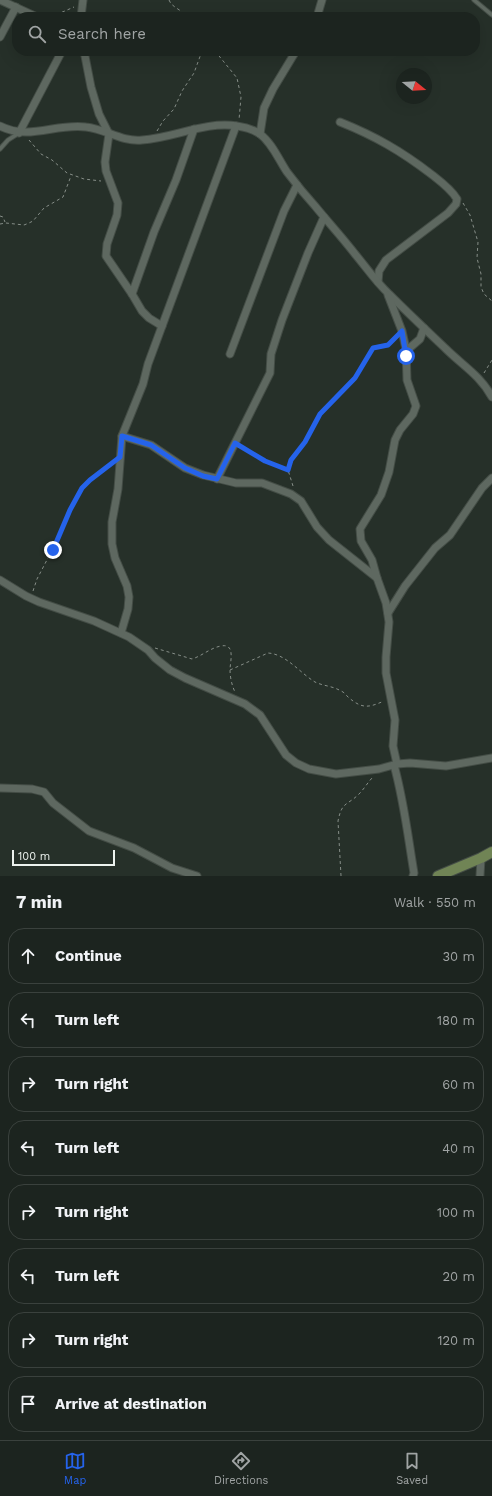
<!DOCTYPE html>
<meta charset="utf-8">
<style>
body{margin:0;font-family:"Work Sans",sans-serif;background:#252c28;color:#f1f3f6}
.compass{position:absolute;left:396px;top:68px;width:36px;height:36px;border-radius:50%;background:#1c241f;box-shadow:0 4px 16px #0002;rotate:108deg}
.scale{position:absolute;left:12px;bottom:10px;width:103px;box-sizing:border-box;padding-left:4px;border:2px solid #edf3ef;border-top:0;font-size:11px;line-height:14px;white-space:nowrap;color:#edf3ef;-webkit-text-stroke:3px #263029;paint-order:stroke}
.stop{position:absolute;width:12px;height:12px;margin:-9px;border:3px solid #2563eb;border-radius:50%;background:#fff}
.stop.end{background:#2563eb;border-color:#fff;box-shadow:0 1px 4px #0008}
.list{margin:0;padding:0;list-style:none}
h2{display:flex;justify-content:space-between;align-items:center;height:52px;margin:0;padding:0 16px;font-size:17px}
h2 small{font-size:13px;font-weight:400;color:#a0a4a4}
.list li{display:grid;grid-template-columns:26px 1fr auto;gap:12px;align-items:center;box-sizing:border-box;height:56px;margin:0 8px 8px;padding:0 8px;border:1px solid #3a413d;border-radius:16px}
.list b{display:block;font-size:15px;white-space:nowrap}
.list em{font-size:13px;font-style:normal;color:#a0a4a4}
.icon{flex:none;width:22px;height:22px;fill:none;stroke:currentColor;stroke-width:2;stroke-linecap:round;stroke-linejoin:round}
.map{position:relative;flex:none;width:492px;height:876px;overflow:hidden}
.search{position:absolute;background:#1c241f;box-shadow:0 4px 16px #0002;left:12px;right:12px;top:12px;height:44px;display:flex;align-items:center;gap:10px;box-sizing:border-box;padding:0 14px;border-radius:16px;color:#a0a4a4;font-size:15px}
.sheet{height:564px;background:#1c241f}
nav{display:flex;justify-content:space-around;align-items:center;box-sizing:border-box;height:56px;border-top:1px solid #3a413d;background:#1c241f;font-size:11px;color:#a0a4a4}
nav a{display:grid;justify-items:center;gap:2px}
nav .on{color:#2563eb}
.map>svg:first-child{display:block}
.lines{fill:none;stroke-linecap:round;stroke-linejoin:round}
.lane-casing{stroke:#444d46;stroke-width:5.5}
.street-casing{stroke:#444d46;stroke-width:9}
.secondary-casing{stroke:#444d46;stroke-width:12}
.path{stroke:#868e88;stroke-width:1;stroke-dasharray:3 3;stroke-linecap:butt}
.lane{stroke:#5e6860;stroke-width:3.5}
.street{stroke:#5e6860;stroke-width:7}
.secondary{stroke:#708455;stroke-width:10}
.route{stroke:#2563eb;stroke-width:5}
</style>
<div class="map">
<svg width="492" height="876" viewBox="0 0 492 876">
<rect width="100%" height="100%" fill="#263029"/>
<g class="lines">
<!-- lane casing -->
<g class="lane-casing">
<g id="lane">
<path d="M474,0L492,15"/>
<path d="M0,149L8,140L19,133"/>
</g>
</g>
<!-- street casing -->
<g class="street-casing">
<g id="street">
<path d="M0,0L37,17"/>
<path d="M81,17L83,0"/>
<path d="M317,17L322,0"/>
<path d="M0,37L16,7"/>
<path d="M84,51L91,87L99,114L109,134L105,162L106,171L118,203L117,215L107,244L106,256L132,294L142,311L149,318L162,326"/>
<path d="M340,122C375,136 401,151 431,174C440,181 451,189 457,199L456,204L448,213L386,260L379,271L378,282"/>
<path d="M0,126C30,141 55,123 86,127C106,129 121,142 142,140C174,138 205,121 237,126C245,127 254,130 260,134C272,143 279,160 287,172C296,184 305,195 315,206C328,222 342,237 355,254C366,267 376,282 389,294C407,312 426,330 445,348C462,365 480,375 492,397"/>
<path d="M19,133L62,51"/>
<path d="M260,134L264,108L273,89L296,51"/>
<path d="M132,294L154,232L176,180L194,129"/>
<path d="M406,351L420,339L424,328"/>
<path d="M230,354L284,211L297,185"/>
<path d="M122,436L151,445L185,468L203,475L236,483H262L291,494L301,501L317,527L329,540L377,578L386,603L389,622L386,657V673L395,720L393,746L397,764"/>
<path d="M217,479L270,373L271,354L282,320L308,253L324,217"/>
<path d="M377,578L372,560L361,541L360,529L381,495L389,472L395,440L400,430L413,414L416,406L407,380L406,349L402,331L388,295"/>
<path d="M0,580L26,596L39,602L94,621L129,637L148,650L155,658L170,670L185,678L245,704L260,715L286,755L296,763L309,769L336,774L379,769L397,764L410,763L446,766L492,758"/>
<path d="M388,613L405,586L435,548L450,535L482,488L492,478"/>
<path d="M121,633L128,609L129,597L127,586L115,558L112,544V522L118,489L122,436L143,384L148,364L236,126"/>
<path d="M394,765C404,801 408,837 414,873L413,876"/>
<path d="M0,788L32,789L44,792L53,803L89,831L134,848L172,868L197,876"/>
<path d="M480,876L481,858"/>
</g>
</g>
<!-- secondary casing -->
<g class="secondary-casing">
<path id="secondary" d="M438,876L481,858L492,852"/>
</g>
<!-- path -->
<g class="path">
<path d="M169,0C172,8 182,9 186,17"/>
<path d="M51,17L74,7"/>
<path d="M215,51L237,78L241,97L239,120"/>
<path d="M157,131L163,121L174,109L182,91L194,73L202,51"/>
<path d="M29,140L41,154L52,160L67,173L84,179L101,181"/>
<path d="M463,203L470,215L478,242L477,258L481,274V287L484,294L492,301"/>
<path d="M0,216L3,217L5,222"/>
<path d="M0,224L6,223L24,225L29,223L33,221L44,208L63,197L71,176"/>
<path d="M484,373L492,360"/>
<path d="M242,447L265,461L287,470"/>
<path d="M293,486L288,470L291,460L305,442L320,414L328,407L355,378L373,348L386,346L396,337"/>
<path d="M33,591L37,579L60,535L77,496L81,488L90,480L103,471L113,462"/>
<path d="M155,648L192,659C202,656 210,648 221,646C236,643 230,662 230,670C230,677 232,686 235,692"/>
<path d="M230,670L268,653C286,654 300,673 315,682C323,686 333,686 341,691C344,692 346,695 348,697C362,709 368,708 384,701"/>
<path d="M341,876L338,821C342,801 347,806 359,794C364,789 368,782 373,777"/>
</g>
<!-- lane -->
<use href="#lane" class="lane"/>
<!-- street -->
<use href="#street" class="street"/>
<!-- secondary -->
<use href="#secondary" class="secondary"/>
</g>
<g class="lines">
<!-- route -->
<path class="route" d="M53,550L70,510L82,488L90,480L120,457L122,436L151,445L185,468L203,476L217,479L235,443L265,461L288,470L291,460L305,442L320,414L355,378L373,348L388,345L402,331L406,356"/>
</g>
</svg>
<svg class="compass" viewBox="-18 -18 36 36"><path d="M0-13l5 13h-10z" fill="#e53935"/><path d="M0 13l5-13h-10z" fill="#a0a4a4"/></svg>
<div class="scale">100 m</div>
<div class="stop" style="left:406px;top:356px"></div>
<div class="stop end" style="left:53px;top:550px"></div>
<div class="search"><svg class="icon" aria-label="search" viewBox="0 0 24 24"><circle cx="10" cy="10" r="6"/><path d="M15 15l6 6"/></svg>Search here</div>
</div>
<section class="sheet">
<h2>7 min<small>Walk · 550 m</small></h2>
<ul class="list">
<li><svg class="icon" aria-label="ahead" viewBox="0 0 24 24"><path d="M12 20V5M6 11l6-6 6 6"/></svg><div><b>Continue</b></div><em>30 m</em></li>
<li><svg class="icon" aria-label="left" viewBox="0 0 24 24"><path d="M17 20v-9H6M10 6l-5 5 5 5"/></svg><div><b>Turn left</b></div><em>180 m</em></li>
<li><svg class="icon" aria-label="right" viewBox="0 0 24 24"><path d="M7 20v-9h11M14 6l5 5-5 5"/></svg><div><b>Turn right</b></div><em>60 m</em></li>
<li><svg class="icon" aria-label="left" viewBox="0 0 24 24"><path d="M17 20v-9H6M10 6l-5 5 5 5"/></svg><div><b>Turn left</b></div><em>40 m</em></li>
<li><svg class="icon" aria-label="right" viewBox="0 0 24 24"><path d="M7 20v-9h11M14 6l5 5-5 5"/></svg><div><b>Turn right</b></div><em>100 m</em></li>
<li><svg class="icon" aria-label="left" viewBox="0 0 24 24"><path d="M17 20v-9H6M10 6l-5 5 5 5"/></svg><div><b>Turn left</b></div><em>20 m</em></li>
<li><svg class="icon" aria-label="right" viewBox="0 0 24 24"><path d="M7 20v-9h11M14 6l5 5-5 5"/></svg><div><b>Turn right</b></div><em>120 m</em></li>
<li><svg class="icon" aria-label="arrive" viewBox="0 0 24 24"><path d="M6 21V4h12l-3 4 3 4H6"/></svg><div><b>Arrive at destination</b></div></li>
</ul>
</section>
<nav>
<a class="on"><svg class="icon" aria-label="map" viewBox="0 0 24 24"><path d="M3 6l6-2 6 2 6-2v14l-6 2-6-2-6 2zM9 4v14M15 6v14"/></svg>Map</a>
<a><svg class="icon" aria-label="directions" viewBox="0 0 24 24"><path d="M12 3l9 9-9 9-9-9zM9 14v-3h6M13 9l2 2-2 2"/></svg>Directions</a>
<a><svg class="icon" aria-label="saved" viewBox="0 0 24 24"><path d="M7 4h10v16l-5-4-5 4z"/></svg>Saved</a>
</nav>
